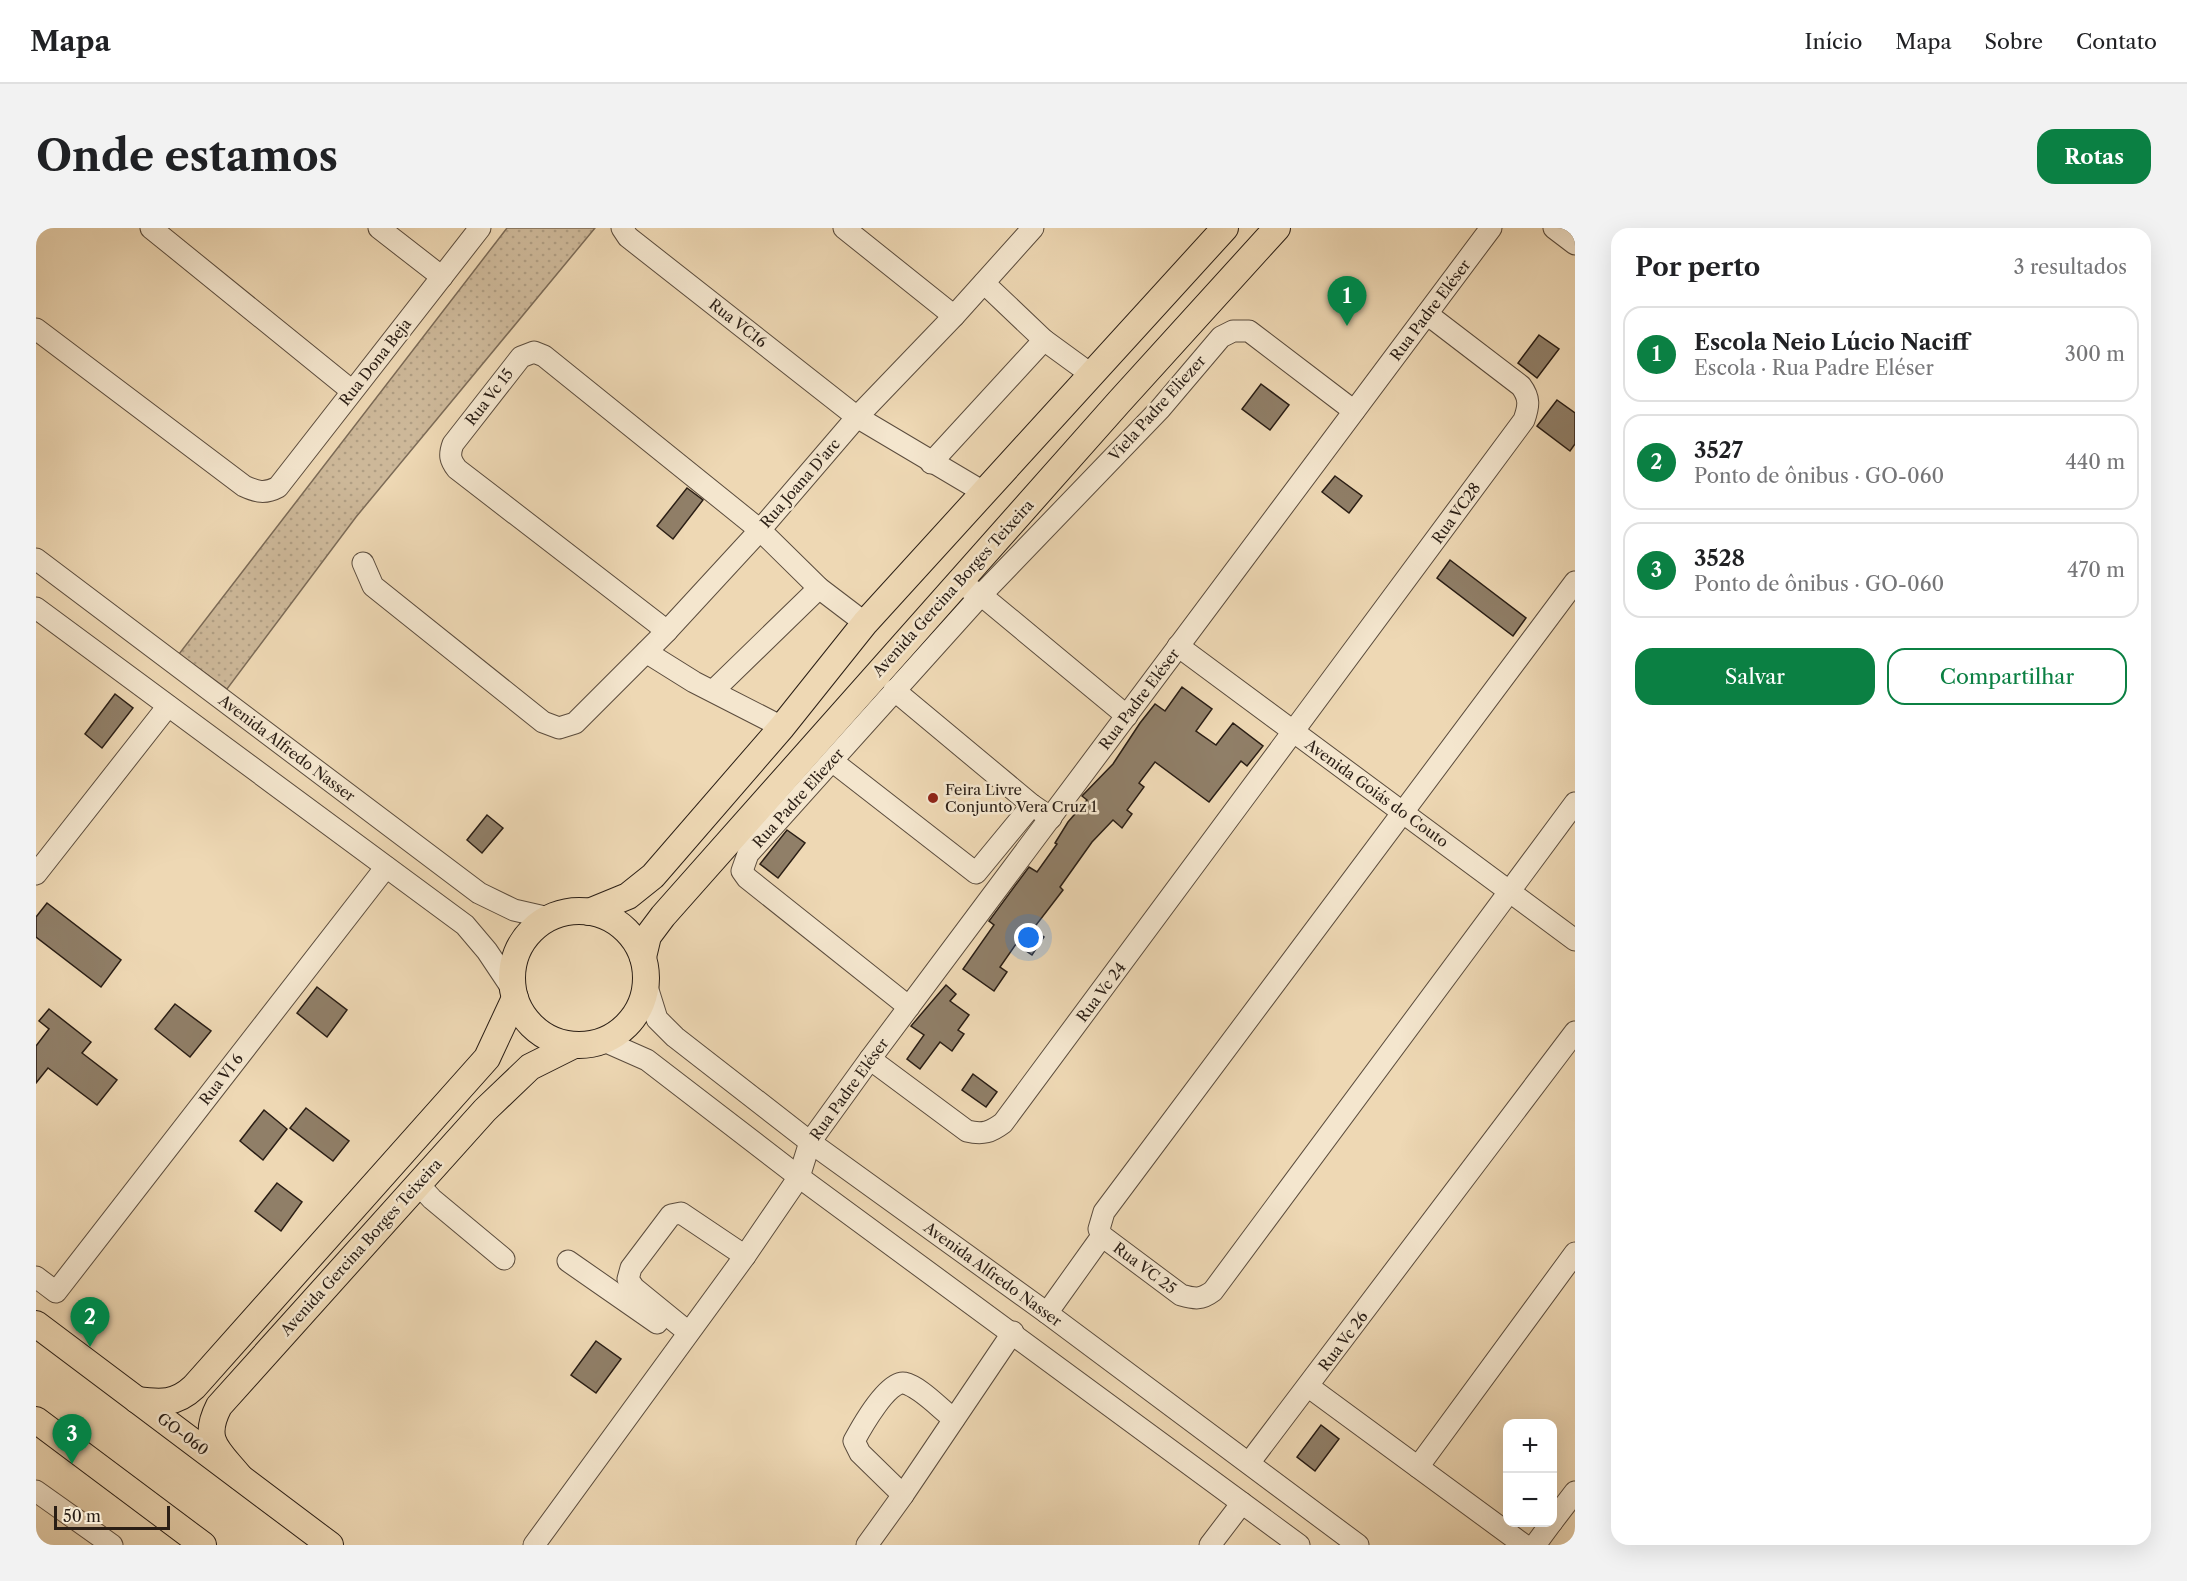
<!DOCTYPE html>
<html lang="pt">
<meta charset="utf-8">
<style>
body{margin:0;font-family:"Libre Caslon Text",serif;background:#f2f2f2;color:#202124}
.controls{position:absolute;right:18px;bottom:18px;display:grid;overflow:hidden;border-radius:12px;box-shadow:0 6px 24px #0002}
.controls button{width:54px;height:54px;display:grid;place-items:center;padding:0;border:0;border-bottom:2px solid #e0e0e0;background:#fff;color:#202124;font:30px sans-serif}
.scale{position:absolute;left:18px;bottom:15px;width:116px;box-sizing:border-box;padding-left:6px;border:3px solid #2a1e15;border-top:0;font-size:16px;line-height:21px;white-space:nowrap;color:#2a1e15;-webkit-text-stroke:4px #f4e6ce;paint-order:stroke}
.you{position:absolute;left:993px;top:710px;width:21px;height:21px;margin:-15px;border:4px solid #fff;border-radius:50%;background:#1a73e8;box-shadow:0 0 0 9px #1a73e833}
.badge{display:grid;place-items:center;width:39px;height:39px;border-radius:50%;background:#0b8043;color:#fff;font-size:20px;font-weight:700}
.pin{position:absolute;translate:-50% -50px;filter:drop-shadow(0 2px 3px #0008)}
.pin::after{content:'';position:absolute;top:32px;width:21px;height:18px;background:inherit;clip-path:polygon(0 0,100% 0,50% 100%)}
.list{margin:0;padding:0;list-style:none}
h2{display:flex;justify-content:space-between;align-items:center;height:78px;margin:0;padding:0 24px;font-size:26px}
h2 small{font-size:20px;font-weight:400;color:#757577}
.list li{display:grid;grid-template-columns:39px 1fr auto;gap:18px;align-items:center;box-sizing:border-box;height:96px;margin:0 12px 12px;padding:0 12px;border:2px solid #e0e0e0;border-radius:18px}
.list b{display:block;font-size:22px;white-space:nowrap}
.list p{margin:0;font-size:20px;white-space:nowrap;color:#757577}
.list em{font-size:20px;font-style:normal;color:#757577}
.actions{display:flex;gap:12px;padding:18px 24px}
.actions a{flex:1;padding:14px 0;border:2px solid #0b8043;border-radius:18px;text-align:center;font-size:21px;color:#0b8043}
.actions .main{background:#0b8043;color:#fff}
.map{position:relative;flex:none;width:1539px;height:1317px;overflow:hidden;border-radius:18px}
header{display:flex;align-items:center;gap:36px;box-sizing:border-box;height:84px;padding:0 30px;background:#fff;border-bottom:2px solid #e0e0e0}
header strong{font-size:28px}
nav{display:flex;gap:33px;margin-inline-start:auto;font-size:21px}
.intro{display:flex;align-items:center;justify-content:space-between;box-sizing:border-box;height:144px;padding:0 36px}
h1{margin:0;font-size:42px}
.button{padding:15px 27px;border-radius:18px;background:#0b8043;color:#fff;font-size:21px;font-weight:700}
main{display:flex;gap:36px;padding:0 36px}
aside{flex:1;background:#fff;border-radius:18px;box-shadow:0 6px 24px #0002}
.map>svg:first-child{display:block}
.park{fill:url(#park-dots);stroke:#7c6b57;stroke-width:1.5}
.building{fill:#907f68;stroke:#2a1e15;stroke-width:1.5}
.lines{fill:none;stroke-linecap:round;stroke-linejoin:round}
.minor-casing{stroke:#5b4c3d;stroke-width:23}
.major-casing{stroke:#2a1e15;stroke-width:28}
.minor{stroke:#f4e6ce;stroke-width:21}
.major{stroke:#eed8b4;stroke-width:26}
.poi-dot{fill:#8f2418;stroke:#f4e6ce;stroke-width:2}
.labels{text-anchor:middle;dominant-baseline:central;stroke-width:5;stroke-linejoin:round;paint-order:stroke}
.street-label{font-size:15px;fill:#2a1e15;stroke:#f4e6ce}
.poi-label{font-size:15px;fill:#2a1e15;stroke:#f4e6ce;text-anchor:start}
</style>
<header>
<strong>Mapa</strong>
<nav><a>Início</a><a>Mapa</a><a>Sobre</a><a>Contato</a></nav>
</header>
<div class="intro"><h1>Onde estamos</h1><a class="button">Rotas</a></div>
<main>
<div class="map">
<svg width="1539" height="1317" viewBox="0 0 1539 1317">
<defs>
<pattern id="park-dots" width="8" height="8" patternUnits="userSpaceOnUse" patternTransform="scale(1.5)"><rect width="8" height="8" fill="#cdb899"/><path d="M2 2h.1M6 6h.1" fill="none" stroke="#b09e83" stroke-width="1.8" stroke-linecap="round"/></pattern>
</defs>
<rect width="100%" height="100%" fill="#eed8b4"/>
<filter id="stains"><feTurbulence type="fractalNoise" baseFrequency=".00333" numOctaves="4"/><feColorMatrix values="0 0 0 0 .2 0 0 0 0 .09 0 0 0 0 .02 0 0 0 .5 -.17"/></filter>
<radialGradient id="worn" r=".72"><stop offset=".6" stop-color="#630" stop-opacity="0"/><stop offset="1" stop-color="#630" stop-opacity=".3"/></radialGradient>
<!-- park -->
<path class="park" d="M471,0H559L320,289L191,461L143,426Z"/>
<!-- building -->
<g class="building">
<path d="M1503,107L1523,121L1501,150L1482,135Z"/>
<path d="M1225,156L1253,177L1234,202L1206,181Z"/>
<path d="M1521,172L1539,185V216L1534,223L1501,198Z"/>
<path d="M1299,248L1326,268L1313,285L1286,264Z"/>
<path d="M651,260L667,272L637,311L621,298Z"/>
<path d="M1414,332L1490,390L1477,408L1401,350Z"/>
<path d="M1146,459L1176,481L1160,503L1180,517L1197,495L1227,518L1211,538L1205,533L1173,574L1119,534L1103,555L1108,559L1091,582L1096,586L1086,600L1077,592L1056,614L1024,659L1027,662L997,701L1008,709L996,727L980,716L964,739L971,744L958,763L927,741L958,697L953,693L993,639L1001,644L1021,616L1019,615L1032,594L1051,572L1046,568L1077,536L1104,495L1119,476L1129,483Z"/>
<path d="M79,466L97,480L66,520L49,506Z"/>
<path d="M451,587L467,600L446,625L431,612Z"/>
<path d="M751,602L769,615L742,650L724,636Z"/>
<path d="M11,675L85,732L65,759L0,709V689Z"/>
<path d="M910,757L920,766L914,773L933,787L922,802L928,806L916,823L904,814L884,841L871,831L888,807L875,798Z"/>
<path d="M281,759L311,782L291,809L261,785Z"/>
<path d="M139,776L175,803L154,829L119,801Z"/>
<path d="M13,781L55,814L46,825L81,852L61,877L12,840L0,855V818L13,801L3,793Z"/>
<path d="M937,846L961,864L950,879L926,862Z"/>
<path d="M270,880L313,913L297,933L254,900Z"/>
<path d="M228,882L251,901L227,932L204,913Z"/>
<path d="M241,955L266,974L245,1003L219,983Z"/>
<path d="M560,1113L585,1131L560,1165L535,1147Z"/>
<path d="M1285,1197L1303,1211L1279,1243L1261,1229Z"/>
</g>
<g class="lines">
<!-- minor casing -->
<g class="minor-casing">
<g id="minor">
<path d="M115,0L316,163"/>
<path d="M343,0L406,49"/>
<path d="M586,0L592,9L821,189L949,265"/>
<path d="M808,0L918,88"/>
<path d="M1518,0L1539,16"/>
<path d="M948,55L1008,112L1056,147"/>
<path d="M0,101L208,258C221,264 229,266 242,259L444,0"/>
<path d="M895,235L1008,112"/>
<path d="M0,331L443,665L478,682L513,690"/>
<path d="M327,335L337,358L507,494L523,500L539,495L631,403L724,302L821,189L918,88L997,0"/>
<path d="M1539,354L1068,984L1063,1001L1066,1008L1145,1067C1159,1071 1165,1072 1177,1063L1539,575"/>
<path d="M932,360L945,367L1091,488"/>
<path d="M0,380L429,697L451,723L477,762"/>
<path d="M631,403L421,241C414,232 413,227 417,216L485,129L498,124L508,128L724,302L783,360L829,395"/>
<path d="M1142,418L1539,712"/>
<path d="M610,424L658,454L746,499"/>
<path d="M678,462L783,360"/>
<path d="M858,462L996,577"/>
<path d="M796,533L940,645L996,577L1015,590"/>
<path d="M0,646L132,478"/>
<path d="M611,759L621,791L639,809L774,914L1011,1085L1322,1317"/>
<path d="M873,779L711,650L706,643L712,626L945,367L1124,181L1185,109L1197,103H1213L1318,183"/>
<path d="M568,813L611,832L763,949L1263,1317"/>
<path d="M834,831L931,903C947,907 955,904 967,895L1488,192C1493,178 1494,170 1485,158L1391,86"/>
<path d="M382,956L396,971L468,1031"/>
<path d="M532,1033L621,1095"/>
<path d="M0,1049L20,1064L350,639"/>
<path d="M1011,1085L1066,1008"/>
<path d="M652,1104L598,1060L592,1051L595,1040L635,987L645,985L709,1028"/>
<path d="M1273,1159L1488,1317"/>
<path d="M1213,1235L1539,804"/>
<path d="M1382,1239L1539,1025"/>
<path d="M0,1263L76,1317"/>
<path d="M867,1267L824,1225L818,1213C825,1200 852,1152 868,1155C885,1159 904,1181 918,1191"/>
<path d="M1516,1294L1539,1264"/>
<path d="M498,1317L709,1028L763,949L774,914L834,831L1455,0"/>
<path d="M831,1317L867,1267L977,1104"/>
<path d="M1174,1317L1206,1275"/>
<path d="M1499,1317L1516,1294"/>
</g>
</g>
<!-- major casing -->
<g class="major-casing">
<g id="major">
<circle cx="543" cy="750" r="67"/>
<path d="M553,684L592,668L617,648L746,499L829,395L1189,0"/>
<path d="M607,729L612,708L627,688L1083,174L1241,0"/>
<path d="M0,1096L294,1317"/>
<path d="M101,1172C125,1175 140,1176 158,1159L451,830L479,770"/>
<path d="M0,1192L167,1317"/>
<path d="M204,1249C182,1222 165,1213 183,1178L449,882L494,839L538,817"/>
</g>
</g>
<!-- minor -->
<use href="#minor" class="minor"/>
<!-- major -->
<use href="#major" class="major"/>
</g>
<!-- markers -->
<circle class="poi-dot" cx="897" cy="570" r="6"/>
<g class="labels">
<!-- street labels -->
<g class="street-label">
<text transform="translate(1394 82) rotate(-53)">Rua Padre Eléser</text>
<text transform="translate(702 95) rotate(38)">Rua VC16</text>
<text transform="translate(339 134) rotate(-52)">Rua Dona Beja</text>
<text transform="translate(453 169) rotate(-52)">Rua Vc 15</text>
<text transform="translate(1121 180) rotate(-48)">Viela Padre Eliezer</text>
<text transform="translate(764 255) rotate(-49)">Rua Joana D'arc</text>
<text transform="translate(1420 285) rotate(-54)">Rua VC28</text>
<text transform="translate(917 360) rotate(-48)">Avenida Gercina Borges Teixeira</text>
<text transform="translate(1103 471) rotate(-53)">Rua Padre Eléser</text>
<text transform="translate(251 520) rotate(37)">Avenida Alfredo Nasser</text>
<text transform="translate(1341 565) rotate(36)">Avenida Goiás do Couto</text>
<text transform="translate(762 570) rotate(-48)">Rua Padre Eliezer</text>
<text transform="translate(1065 764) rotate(-53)">Rua Vc 24</text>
<text transform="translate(185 851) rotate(-52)">Rua VI 6</text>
<text transform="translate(813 861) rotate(-54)">Rua Padre Eléser</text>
<text transform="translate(325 1019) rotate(-48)">Avenida Gercina Borges Teixeira</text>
<text transform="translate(1109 1040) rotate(37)">Rua VC 25</text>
<text transform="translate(957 1046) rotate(36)">Avenida Alfredo Nasser</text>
<text transform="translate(1307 1113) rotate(-53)">Rua Vc 26</text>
<text transform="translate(147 1206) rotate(37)">GO-060</text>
</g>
<!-- poi labels -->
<g class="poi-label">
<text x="909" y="561">Feira Livre<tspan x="909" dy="17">Conjunto Vera Cruz 1</tspan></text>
</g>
</g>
<rect width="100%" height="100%" filter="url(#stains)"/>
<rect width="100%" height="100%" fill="url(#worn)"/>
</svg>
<div class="controls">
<button>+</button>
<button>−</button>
</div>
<div class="scale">50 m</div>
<div class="you"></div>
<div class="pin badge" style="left:1311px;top:98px">1</div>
<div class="pin badge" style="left:54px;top:1119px">2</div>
<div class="pin badge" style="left:36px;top:1236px">3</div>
</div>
<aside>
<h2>Por perto<small>3 resultados</small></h2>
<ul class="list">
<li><span class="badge">1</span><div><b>Escola Neio Lúcio Naciff</b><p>Escola · Rua Padre Eléser</p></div><em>300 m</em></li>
<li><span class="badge">2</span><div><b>3527</b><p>Ponto de ônibus · GO-060</p></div><em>440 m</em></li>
<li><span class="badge">3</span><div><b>3528</b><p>Ponto de ônibus · GO-060</p></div><em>470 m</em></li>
</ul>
<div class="actions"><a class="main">Salvar</a><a>Compartilhar</a></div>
</aside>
</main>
